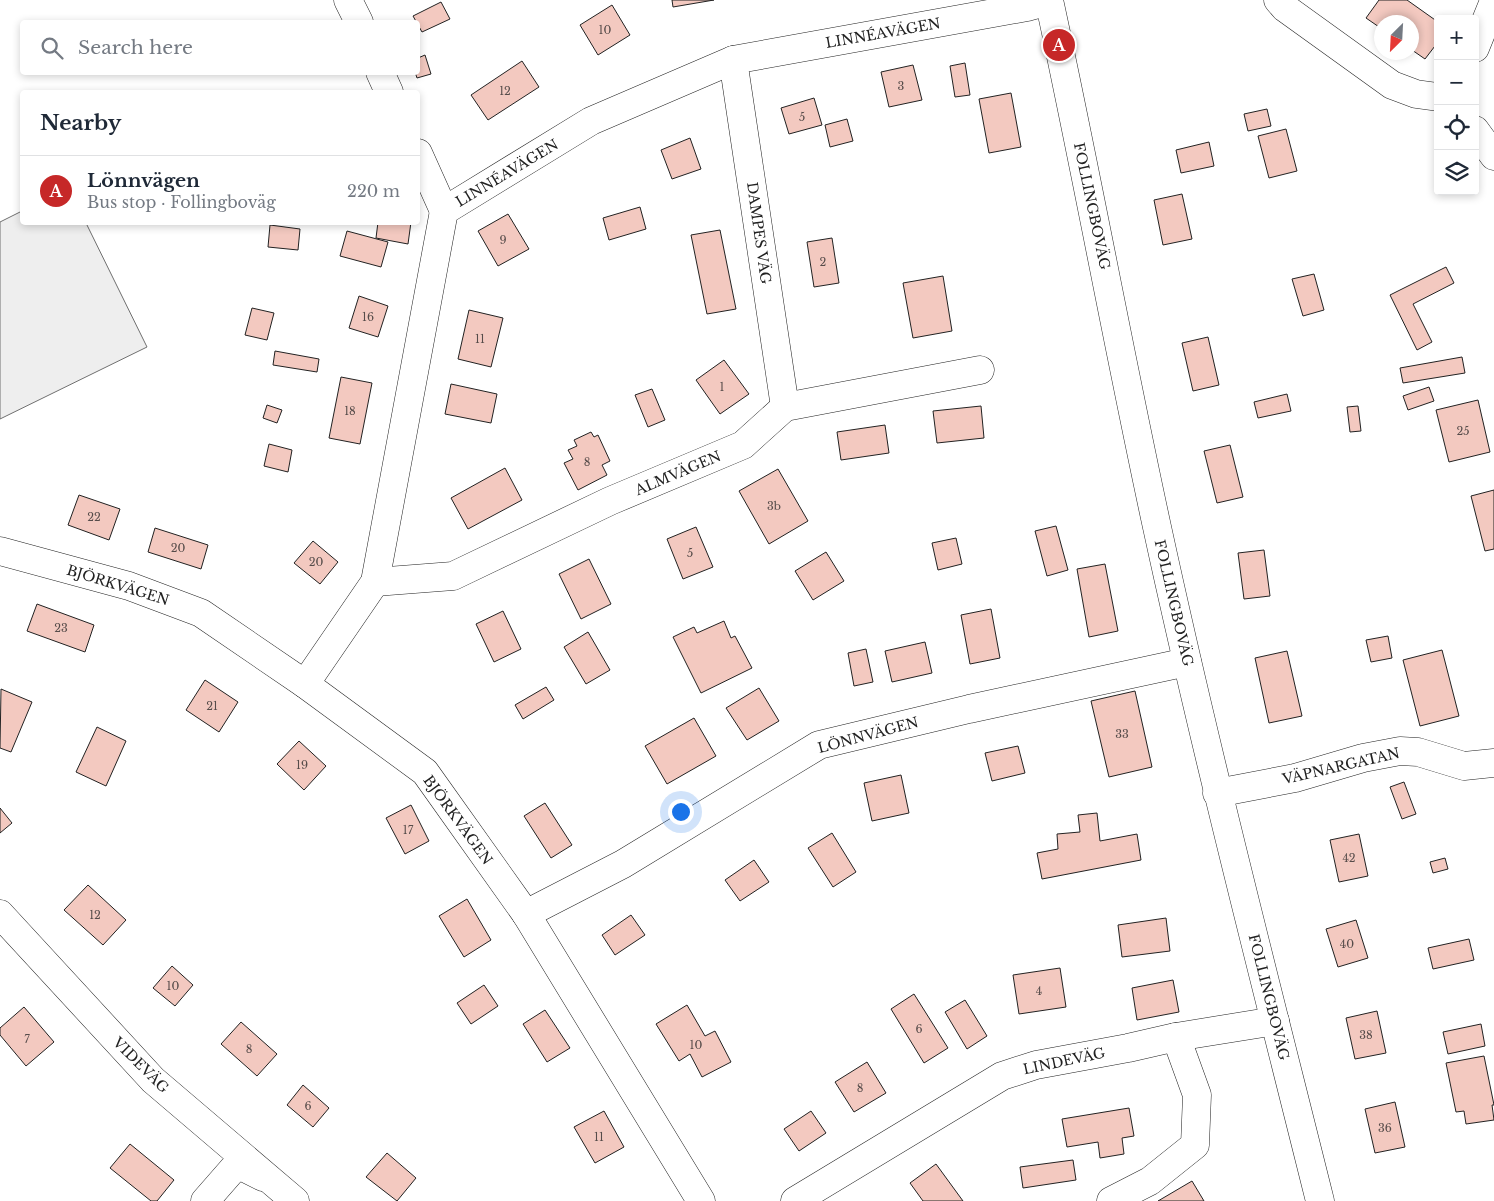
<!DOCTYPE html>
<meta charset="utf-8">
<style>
body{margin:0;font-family:"Libre Baskerville",serif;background:#f6f6f7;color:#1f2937}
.controls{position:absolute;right:15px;top:15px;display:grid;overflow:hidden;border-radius:5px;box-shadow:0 2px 8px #0003}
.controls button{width:45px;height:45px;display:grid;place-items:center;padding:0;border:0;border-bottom:1px solid #e0e1e3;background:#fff;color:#1f2937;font:25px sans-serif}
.compass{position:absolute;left:1374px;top:15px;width:45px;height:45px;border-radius:50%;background:#fff;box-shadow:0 2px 8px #0003;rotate:204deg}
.you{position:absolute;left:680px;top:811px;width:18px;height:18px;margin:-12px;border:4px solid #fff;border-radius:50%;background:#1a73e8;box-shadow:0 0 0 8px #1a73e833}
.badge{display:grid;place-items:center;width:32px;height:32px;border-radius:50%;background:#c62828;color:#fff;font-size:16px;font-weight:700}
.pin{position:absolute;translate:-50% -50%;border:2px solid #fff;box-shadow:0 1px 5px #0006}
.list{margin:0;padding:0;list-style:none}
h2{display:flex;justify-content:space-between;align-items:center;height:65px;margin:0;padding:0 20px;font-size:21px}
h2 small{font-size:16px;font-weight:400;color:#747a83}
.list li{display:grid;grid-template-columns:32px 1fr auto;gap:15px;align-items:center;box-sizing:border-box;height:70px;padding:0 20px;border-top:1px solid #e0e1e3}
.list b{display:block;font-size:19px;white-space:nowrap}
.list p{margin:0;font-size:16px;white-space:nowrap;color:#747a83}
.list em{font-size:16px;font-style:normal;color:#747a83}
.icon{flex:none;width:28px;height:28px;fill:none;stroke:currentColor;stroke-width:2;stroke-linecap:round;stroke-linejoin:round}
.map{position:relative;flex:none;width:1494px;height:1201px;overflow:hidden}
.search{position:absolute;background:#fff;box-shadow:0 2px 8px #0003;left:20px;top:20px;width:400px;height:55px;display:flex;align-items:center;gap:12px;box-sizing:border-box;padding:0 18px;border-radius:5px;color:#747a83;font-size:19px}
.panel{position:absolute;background:#fff;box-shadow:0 2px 8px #0003;left:20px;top:90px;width:400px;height:135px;border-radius:5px}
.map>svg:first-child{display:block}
.green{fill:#eee;stroke:#6f6f6f}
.building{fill:#f3c9c0;stroke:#222}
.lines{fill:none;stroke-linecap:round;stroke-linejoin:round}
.minor-casing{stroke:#222;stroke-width:29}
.major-casing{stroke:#222;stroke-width:29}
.minor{stroke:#fff;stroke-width:28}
.major{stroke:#fff;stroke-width:28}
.labels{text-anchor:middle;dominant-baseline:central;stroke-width:4;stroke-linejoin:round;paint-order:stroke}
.number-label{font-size:11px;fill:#564c4a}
.street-label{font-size:14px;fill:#222;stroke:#fff}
</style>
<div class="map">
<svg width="1494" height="1201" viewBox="0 0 1494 1201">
<rect width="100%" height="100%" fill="#fff"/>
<!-- green -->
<path class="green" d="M22,211V222L86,223L147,347L0,419V222Z"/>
<!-- building -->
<g class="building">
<path d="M672,0H714L673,7Z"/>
<path d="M1379,0H1407L1438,22V42L1425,59L1412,50V22H1382V29L1366,18Z"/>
<path d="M441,2L450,19L422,32L413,16Z"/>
<path d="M612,5L630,35L598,55L580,25Z"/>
<path d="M425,55L431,74L417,78L415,72H418V58Z"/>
<path d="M522,61L539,87L488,120L471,95Z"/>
<path d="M965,63L970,95L955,97L950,66Z"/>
<path d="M913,65L922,100L889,107L881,72Z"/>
<path d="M1011,93L1021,147L989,153L979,99Z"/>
<path d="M814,98L822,125L789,134L781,108Z"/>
<path d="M1267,109L1271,126L1248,131L1244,114Z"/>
<path d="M847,119L853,141L830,147L825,125Z"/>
<path d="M1286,129L1297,171L1269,178L1258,136Z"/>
<path d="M690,138L701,169L672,179L661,150Z"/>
<path d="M1209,142L1214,166L1181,173L1176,150Z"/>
<path d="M1182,194L1192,239L1163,245L1154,200Z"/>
<path d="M640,207L646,229L609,240L603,218Z"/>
<path d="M508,214L529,249L498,266L478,231Z"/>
<path d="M378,222H411L408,244L376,238Z"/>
<path d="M270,225L300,229L298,250L268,247Z"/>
<path d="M720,230L736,309L707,314L691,235Z"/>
<path d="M347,231L388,242L381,267L340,256Z"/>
<path d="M832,238L839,283L814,287L807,242Z"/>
<path d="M1446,267L1454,283L1413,304L1432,342L1417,350L1390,295Z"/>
<path d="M1314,274L1324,310L1303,316L1292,279Z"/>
<path d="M943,276L952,331L913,338L903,283Z"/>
<path d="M359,296L388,306L378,337L349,328Z"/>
<path d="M252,308L274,313L267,340L245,335Z"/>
<path d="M469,310L503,318L491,367L458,359Z"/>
<path d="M1208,337L1219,385L1193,391L1182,343Z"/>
<path d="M275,351L319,359L317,372L273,365Z"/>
<path d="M1462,357L1465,373L1403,383L1400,368Z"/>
<path d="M724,360L749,394L720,414L696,380Z"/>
<path d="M341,377L372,383L360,444L329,438Z"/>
<path d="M451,384L497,394L491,423L445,414Z"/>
<path d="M1429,387L1434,401L1408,410L1403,396Z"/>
<path d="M652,389L665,420L648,427L635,395Z"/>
<path d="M1287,394L1291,411L1258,418L1254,402Z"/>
<path d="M1478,400L1490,452L1449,462L1436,410Z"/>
<path d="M267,405L282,410L277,423L263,418Z"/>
<path d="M981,406L984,438L937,443L933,411Z"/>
<path d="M1358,406L1361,431L1350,432L1347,407Z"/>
<path d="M885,425L889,453L841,460L837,432Z"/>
<path d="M591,432L594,437L598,435L610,461L602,465L607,475L578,490L564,463L573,459L568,450L577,446L574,440Z"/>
<path d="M269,444L292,450L288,472L264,466Z"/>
<path d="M1230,445L1243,497L1217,503L1204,451Z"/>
<path d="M505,468L522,500L468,529L451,498Z"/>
<path d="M778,469L808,521L769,544L739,491Z"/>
<path d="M1494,490V549L1485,551L1471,496Z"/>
<path d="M79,495L120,509L109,540L68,525Z"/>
<path d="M1056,526L1068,570L1047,576L1035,531Z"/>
<path d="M696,527L713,567L683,579L667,539Z"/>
<path d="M155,528L208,545L201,569L148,552Z"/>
<path d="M956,538L962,564L938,570L932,543Z"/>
<path d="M313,541L338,562L320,584L294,563Z"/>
<path d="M1264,550L1270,596L1244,599L1238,553Z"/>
<path d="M826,552L844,581L813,600L795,571Z"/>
<path d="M589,559L611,604L581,619L559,574Z"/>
<path d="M1105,564L1118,631L1089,637L1077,569Z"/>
<path d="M37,604L94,625L85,652L27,631Z"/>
<path d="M991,609L1000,658L970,664L961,615Z"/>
<path d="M503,611L521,649L494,662L476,624Z"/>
<path d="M724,621L731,638L735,636L752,668L701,693L673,637L694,627L697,633Z"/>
<path d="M588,632L610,670L586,684L564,647Z"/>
<path d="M1388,636L1392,658L1371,662L1366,640Z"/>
<path d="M925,642L932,673L892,682L885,651Z"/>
<path d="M866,649L873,682L854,686L848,653Z"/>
<path d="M1442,650L1459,716L1420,726L1403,660Z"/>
<path d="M1287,651L1302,716L1269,723L1255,658Z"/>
<path d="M205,680L238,702L219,732L186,710Z"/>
<path d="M546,687L554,700L523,719L515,705Z"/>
<path d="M759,688L779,721L747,740L726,708Z"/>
<path d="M1,689L32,702L11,752L0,748Z"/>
<path d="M1135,691L1152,767L1109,777L1091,701Z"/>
<path d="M694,718L716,756L667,784L645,746Z"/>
<path d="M97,727L126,741L106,786L76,772Z"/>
<path d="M299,741L326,766L304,790L277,764Z"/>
<path d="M1018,746L1025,773L992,781L985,753Z"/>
<path d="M901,775L909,813L872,821L864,783Z"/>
<path d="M1404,782L1416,814L1402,819L1390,787Z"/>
<path d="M545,803L572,845L551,858L524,816Z"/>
<path d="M411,805L429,841L405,854L386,818Z"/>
<path d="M0,808L12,823L0,833Z"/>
<path d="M1097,813L1100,841L1137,834L1141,860L1042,879L1037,853L1058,849L1057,834L1080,832L1078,815Z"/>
<path d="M832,833L856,872L833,887L808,848Z"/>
<path d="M1359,834L1368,876L1339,882L1330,840Z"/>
<path d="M1445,858L1448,869L1433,873L1430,862Z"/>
<path d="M754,860L769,882L740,901L725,880Z"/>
<path d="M88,885L126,920L103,945L64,910Z"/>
<path d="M467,899L491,940L464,957L439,916Z"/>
<path d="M631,915L645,935L615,955L602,935Z"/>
<path d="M1166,918L1170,951L1122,957L1118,925Z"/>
<path d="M1356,920L1368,958L1338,967L1326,929Z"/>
<path d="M1469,939L1474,960L1433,969L1428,948Z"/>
<path d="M172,966L193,985L175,1006L153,988Z"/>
<path d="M1060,968L1066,1007L1019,1014L1013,975Z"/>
<path d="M1173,980L1179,1012L1137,1020L1132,988Z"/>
<path d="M484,985L498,1006L471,1024L457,1003Z"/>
<path d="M914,994L948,1048L924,1063L891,1009Z"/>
<path d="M965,1000L987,1036L967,1049L945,1012Z"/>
<path d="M687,1005L705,1036L715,1031L731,1062L702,1077L690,1054L679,1061L656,1024Z"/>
<path d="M24,1007L54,1042L26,1066L0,1035V1028Z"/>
<path d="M545,1010L570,1048L547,1062L523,1024Z"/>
<path d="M1377,1011L1386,1053L1355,1059L1346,1018Z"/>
<path d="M241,1022L277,1054L257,1076L221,1044Z"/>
<path d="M1481,1024L1485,1046L1448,1054L1443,1032Z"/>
<path d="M1484,1056L1494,1105H1492L1494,1120L1466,1124L1464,1111L1456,1112L1446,1063Z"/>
<path d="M867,1062L886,1093L854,1112L835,1082Z"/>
<path d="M303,1085L329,1108L313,1127L287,1105Z"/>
<path d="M1395,1102L1405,1147L1375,1153L1365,1109Z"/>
<path d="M1129,1108L1134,1136L1122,1138L1124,1154L1100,1158L1098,1142L1067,1147L1062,1119Z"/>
<path d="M604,1111L624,1147L595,1163L574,1127Z"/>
<path d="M811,1111L826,1133L799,1151L784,1129Z"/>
<path d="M130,1144L174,1180L157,1201H151L110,1168Z"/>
<path d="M387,1153L416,1178L397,1201L366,1177Z"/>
<path d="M1073,1160L1076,1180L1023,1188L1020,1167Z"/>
<path d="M936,1164L963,1201H923L910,1183Z"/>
<path d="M1192,1181L1204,1201H1158Z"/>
</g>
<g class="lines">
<!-- minor casing -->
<g class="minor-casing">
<g id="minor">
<path d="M348,0L359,22"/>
<path d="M1278,0L1285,8L1392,85L1416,94L1438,97"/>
<path d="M1475,48L1494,1"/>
<path d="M733,60L785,407"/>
<path d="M380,72L389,92"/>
<path d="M1475,130L1494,156"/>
<path d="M418,153L444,211"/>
<path d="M0,551L129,586L201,613L305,684L425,772L526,914L701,1201"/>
<path d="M375,582L453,576L610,501L743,445L785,407L980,370"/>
<path d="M305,684L375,582L444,211L591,121L733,60L1027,7L1049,1"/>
<path d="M1217,793L1295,778L1363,758L1400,751L1418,752L1464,766L1494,763"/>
<path d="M0,914L153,1080L295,1201"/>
<path d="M526,914L623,864L819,745L969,709L1187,662"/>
<path d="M205,1201L233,1169L241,1166L263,1177"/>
<path d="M795,1201L1002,1076L1036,1065L1128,1048L1176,1037L1275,1021"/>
<path d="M1111,1201L1150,1181L1195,1145L1197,1095L1176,1037"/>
</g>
</g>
<!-- major casing -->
<g class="major-casing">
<path id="major" d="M1049,0C1087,175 1119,352 1157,527C1206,753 1264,977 1320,1201"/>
</g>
<!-- minor -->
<use href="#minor" class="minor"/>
<!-- major -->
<use href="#major" class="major"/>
</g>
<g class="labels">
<!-- number labels -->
<g class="number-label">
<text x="605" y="30">10</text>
<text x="901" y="86">3</text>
<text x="505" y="91">12</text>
<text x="802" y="117">5</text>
<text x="503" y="240">9</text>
<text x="823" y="262">2</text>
<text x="368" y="317">16</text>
<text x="480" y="339">11</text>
<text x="722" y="387">1</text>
<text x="350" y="411">18</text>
<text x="1463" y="431">25</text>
<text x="587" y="462">8</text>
<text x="774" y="506">3b</text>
<text x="94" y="517">22</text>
<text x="178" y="548">20</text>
<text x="690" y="553">5</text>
<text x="316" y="562">20</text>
<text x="61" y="628">23</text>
<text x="212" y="706">21</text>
<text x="1122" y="734">33</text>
<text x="302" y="765">19</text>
<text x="408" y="830">17</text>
<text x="1349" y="858">42</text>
<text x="95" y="915">12</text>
<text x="1347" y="944">40</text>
<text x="173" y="986">10</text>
<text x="1039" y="991">4</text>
<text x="919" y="1029">6</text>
<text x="1366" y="1035">38</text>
<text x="27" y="1039">7</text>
<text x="696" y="1045">10</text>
<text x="249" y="1049">8</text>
<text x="860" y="1088">8</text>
<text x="308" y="1106">6</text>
<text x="1385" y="1128">36</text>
<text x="599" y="1137">11</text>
</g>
<!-- street labels -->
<g class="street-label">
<text transform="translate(883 33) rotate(-10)">LINNÉAVÄGEN</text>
<text transform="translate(507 173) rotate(-31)">LINNÉAVÄGEN</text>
<text transform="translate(1092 206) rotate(78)">FOLLINGBOVÄG</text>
<text transform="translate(759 233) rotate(82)">DAMPES VÄG</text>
<text transform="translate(678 473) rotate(-23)">ALMVÄGEN</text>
<text transform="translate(118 585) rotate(17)">BJÖRKVÄGEN</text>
<text transform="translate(1174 603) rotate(77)">FOLLINGBOVÄG</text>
<text transform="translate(868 735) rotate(-15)">LÖNNVÄGEN</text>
<text transform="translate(1341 766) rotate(-13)">VÄPNARGATAN</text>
<text transform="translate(458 820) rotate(54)">BJÖRKVÄGEN</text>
<text transform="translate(1269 997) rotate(76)">FOLLINGBOVÄG</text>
<text transform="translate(1064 1061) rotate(-12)">LINDEVÄG</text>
<text transform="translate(141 1065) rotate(45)">VIDEVÄG</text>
</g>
</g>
</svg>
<div class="controls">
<button>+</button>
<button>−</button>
<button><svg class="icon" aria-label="locate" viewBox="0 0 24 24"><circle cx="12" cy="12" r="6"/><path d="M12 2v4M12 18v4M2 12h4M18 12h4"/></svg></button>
<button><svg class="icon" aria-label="layers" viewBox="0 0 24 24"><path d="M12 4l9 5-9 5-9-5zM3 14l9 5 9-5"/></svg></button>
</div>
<svg class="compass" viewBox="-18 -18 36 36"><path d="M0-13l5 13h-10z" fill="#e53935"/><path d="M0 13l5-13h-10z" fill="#747a83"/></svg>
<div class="you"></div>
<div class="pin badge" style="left:1059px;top:45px">A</div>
<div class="search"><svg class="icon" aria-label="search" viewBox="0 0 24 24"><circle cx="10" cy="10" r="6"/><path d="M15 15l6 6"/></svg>Search here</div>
<section class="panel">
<h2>Nearby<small></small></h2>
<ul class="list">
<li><span class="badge">A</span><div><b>Lönnvägen</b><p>Bus stop · Follingboväg</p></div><em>220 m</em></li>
</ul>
</section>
</div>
